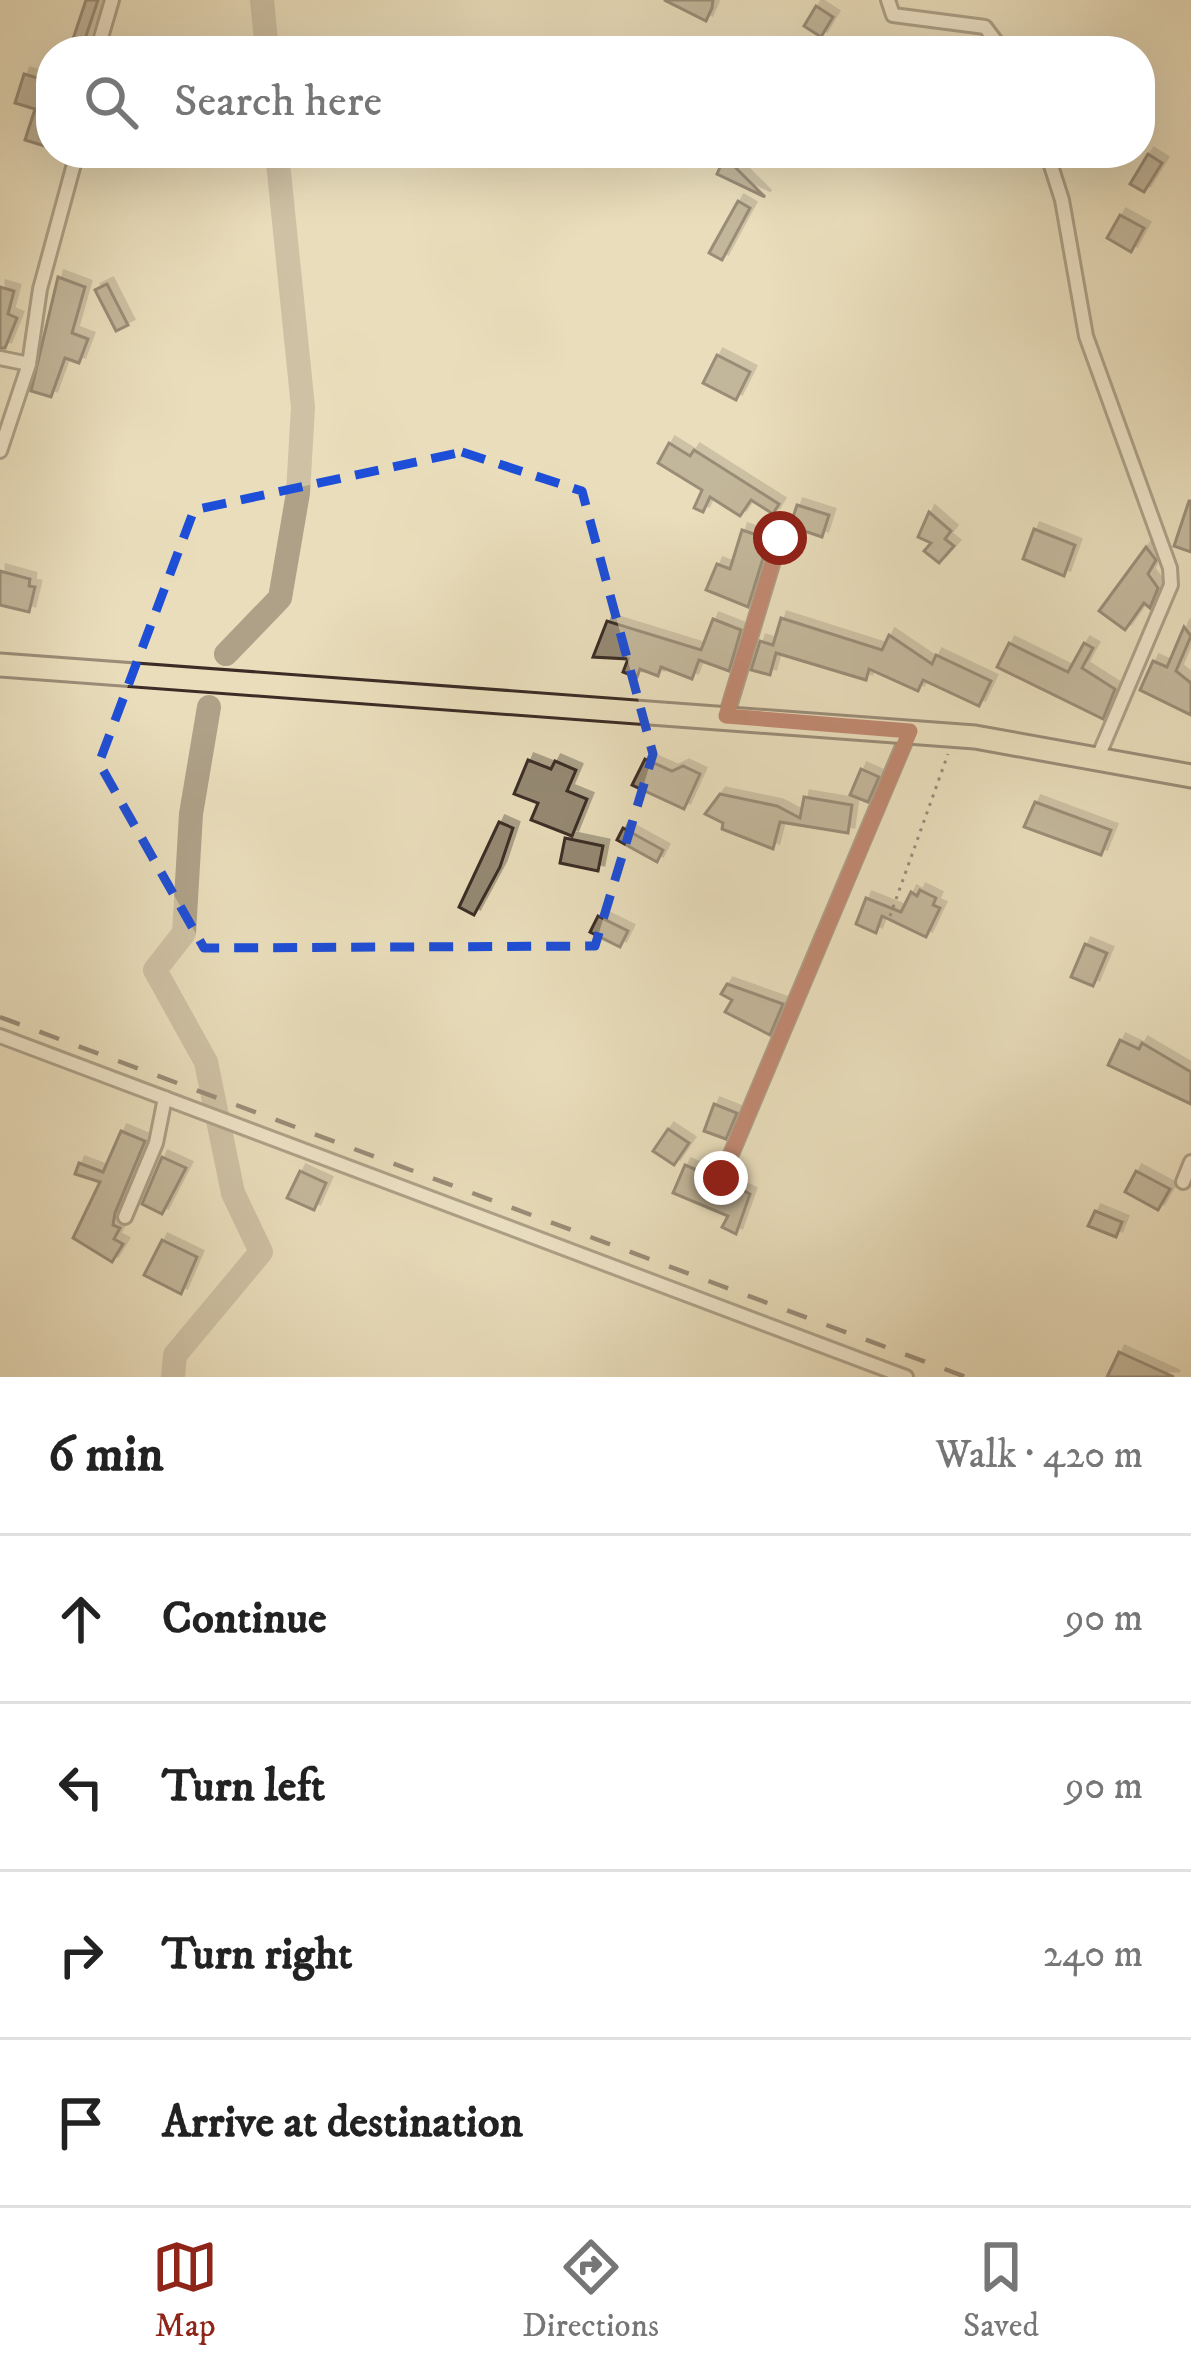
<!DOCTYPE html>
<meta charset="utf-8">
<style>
body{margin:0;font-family:"IM FELL DW Pica",serif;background:#f6f6f6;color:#222}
.stop{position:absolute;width:36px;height:36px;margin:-27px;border:9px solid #8f2418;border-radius:50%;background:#fff}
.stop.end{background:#8f2418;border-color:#fff;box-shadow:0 3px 12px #0008}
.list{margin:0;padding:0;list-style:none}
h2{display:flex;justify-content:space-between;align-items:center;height:156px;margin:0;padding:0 48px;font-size:51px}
h2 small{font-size:39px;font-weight:400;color:#767676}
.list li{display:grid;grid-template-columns:78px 1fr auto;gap:36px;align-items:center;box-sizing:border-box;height:168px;padding:0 48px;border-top:3px solid #e0e0e0}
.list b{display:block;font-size:45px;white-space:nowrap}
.list em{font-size:39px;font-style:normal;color:#767676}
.icon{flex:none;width:66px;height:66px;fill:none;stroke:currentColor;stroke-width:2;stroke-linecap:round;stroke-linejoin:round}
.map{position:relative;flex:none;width:1191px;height:1377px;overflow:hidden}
.search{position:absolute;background:#fff;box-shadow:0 12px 48px #0002;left:36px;right:36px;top:36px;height:132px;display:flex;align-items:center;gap:30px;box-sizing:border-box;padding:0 42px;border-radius:48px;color:#767676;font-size:45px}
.sheet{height:828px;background:#fff}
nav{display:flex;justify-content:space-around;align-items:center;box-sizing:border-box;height:168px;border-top:3px solid #e0e0e0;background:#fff;font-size:33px;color:#767676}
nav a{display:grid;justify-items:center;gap:6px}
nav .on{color:#8f2418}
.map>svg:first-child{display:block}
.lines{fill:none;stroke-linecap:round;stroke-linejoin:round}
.river{stroke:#aea188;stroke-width:24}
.building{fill:#958973;stroke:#3b2d26;stroke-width:3;filter:url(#shadow)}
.minor-casing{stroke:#66594b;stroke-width:18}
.primary-casing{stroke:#3b2d26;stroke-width:27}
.path{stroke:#3b2d26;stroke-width:3;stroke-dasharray:3 6;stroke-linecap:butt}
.minor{stroke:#f1e9d3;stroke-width:12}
.primary{stroke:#e9ddbb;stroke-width:21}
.rail{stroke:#3b2d26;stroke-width:4.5;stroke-dasharray:21 21;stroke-linecap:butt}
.route{stroke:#8f2418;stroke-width:15}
.marked{fill:none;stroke:#1d4ed8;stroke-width:9;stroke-dasharray:24 15;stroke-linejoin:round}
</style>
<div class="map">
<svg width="1191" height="1377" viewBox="0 0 1191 1377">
<defs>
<filter id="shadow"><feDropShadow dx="6" dy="-6" stdDeviation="0" flood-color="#0004"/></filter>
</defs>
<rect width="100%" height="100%" fill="#e9ddbb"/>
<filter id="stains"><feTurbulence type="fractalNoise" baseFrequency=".00167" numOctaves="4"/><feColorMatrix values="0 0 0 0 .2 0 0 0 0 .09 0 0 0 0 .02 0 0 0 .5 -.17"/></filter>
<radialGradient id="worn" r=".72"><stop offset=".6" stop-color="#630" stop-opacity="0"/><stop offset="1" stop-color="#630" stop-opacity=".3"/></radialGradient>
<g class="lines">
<!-- river -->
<g class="river">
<path d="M262,0L267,51"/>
<path d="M226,654L280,598L298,493L303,407L277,153"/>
<path d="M173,1377L175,1355L261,1252L233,1193L206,1062L155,970L184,933L191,814L209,707"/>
</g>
</g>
<!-- building -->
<g class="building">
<path d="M86,0H98L81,51H69Z"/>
<path d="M664,0H713L712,8L706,21Z"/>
<path d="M816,6L833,17L821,37L804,26Z"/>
<path d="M24,74L51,82V148L25,140L35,109L15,103Z"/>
<path d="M726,154L740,160L736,168L765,197L717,174Z"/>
<path d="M1148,154L1162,163L1144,192L1130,184Z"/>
<path d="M738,201L750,208L722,260L709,253Z"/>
<path d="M1120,215L1144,228L1131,252L1107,238Z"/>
<path d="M58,277L85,287L72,333L88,339L79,363L65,358L51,397L31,391Z"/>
<path d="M107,284L128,325L116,331L95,290Z"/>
<path d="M0,287L14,291L8,314L17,318L5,348H0Z"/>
<path d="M717,355L750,372L736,400L703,383Z"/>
<path d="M669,443L690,456L694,450L779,504L773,514L751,500L740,516L710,497L703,512L694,508L702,490L658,463Z"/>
<path d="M1189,501H1191V552L1174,546Z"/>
<path d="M797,505L829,515L822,537L790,526Z"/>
<path d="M929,512L951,531L945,539L954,546L939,563L924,551L931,543L918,537Z"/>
<path d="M1034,529L1075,545L1064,576L1023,559Z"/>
<path d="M742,530L769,539L748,607L706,590L717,564L730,569Z"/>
<path d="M1146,547L1156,560L1148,574L1158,588L1150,608L1144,603L1125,630L1099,611Z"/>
<path d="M0,571L30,579L29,586L35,587L29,612L0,605Z"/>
<path d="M781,618L882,650L889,635L932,664L936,655L991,681L979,706L923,680L918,691L869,669L866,680L776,653L770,675L751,670L760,641L773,645Z"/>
<path d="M713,619L741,630L729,671L699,660L692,679L661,667L658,676L640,669L637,677L623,672L628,659L593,657L607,621L701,650Z"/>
<path d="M1184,627L1191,636L1176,671L1191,683V715L1140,690L1153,661L1167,667Z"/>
<path d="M1009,643L1068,672L1084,643L1093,648L1082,668L1115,689L1103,719L997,667Z"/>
<path d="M645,759L672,771L683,766L700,774L684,809L632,785Z"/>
<path d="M528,760L551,769L555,761L576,770L567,791L587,799L572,836L531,820L538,803L514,794Z"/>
<path d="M861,769L879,777L868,802L850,795Z"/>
<path d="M720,794L777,806L800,818L804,797L852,805L848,833L780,822L773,849L722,829L723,823L705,814Z"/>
<path d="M1035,802L1111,830L1101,855L1024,827Z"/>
<path d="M499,822L513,828L500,867L474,915L459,907Z"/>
<path d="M623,828L663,850L657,862L617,840Z"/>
<path d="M565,838L603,846L598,871L560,863Z"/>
<path d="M920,890L936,898L933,905L940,908L926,937L882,916L876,933L856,924L866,898L901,912L911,892L917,896Z"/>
<path d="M598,916L628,931L620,947L590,932Z"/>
<path d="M1085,944L1107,953L1093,986L1071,977Z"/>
<path d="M727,984L783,1004L770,1035L725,1012L732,1000L721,994Z"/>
<path d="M1120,1040L1139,1049L1142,1043L1191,1072V1104L1108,1065Z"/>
<path d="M714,1104L737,1113L726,1139L704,1131Z"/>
<path d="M668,1129L689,1143L674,1165L653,1151Z"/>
<path d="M121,1131L145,1141L115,1213L113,1225L120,1228L114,1239L123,1244L112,1262L73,1238L100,1182L75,1174L79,1163L103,1172Z"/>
<path d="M162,1157L186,1168L162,1214L142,1204Z"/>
<path d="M685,1165L711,1176L716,1187L729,1184L750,1194L736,1234L722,1227L728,1216L673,1193Z"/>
<path d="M300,1171L326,1183L314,1210L287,1198Z"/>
<path d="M1136,1171L1170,1189L1158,1210L1125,1192Z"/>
<path d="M1095,1211L1122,1222L1116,1237L1088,1226Z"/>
<path d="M162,1240L197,1257L181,1294L144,1275Z"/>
<path d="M1119,1352L1174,1377H1107Z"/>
</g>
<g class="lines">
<!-- minor casing -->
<g class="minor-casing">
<g id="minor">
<path d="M888,0L893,15L985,27L1003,51"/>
<path d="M97,51L112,0"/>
<path d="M1047,153L1062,200L1086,336L1170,568L1171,585L1098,757"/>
<path d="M0,358L29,364"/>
<path d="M0,451L29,364L40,289L77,153"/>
<path d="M726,717L780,538"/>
<path d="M0,1036L906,1377"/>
<path d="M721,1178L909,732"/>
<path d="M1183,1182L1191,1162"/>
<path d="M125,1217L156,1143L165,1098"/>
</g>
</g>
<!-- primary casing -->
<g class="primary-casing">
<path id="primary" d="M0,665L975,737L1191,776"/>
</g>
<!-- path -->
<path class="path" d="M890,916L948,754"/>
<!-- minor -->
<use href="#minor" class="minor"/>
<!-- primary -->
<use href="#primary" class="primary"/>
<!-- rail -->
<path class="rail" d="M0,1017L966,1377"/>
</g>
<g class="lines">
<!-- route -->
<path class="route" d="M721,1178L910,731L726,716L780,538"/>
</g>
<!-- marked area -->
<path d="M0 0H1191V1377H0ZM462,452L582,491L653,754L595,946L204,948L99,763L194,510Z" fill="#e9ddbb" fill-opacity=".55" fill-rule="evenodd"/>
<path class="marked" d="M462,452L582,491L653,754L595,946L204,948L99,763L194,510Z"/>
<rect width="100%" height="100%" filter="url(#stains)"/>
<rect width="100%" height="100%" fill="url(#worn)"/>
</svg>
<div class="stop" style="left:780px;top:538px"></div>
<div class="stop end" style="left:721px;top:1178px"></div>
<div class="search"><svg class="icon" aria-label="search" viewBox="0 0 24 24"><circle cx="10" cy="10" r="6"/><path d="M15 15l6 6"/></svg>Search here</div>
</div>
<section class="sheet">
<h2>6 min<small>Walk · 420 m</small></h2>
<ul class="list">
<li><svg class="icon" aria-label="ahead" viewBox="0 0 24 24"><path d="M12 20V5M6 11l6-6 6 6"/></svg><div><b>Continue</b></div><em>90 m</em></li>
<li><svg class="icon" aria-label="left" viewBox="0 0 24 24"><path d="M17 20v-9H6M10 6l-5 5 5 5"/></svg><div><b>Turn left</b></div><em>90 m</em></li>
<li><svg class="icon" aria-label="right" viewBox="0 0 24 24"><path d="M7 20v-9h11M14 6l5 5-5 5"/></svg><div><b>Turn right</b></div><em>240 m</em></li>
<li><svg class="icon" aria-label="arrive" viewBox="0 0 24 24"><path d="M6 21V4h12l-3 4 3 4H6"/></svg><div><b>Arrive at destination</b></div></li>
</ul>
</section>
<nav>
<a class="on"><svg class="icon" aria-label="map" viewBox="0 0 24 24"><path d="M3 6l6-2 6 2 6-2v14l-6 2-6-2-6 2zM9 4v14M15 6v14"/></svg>Map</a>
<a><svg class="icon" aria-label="directions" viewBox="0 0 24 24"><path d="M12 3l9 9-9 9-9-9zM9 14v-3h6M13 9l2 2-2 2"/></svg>Directions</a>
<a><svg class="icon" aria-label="saved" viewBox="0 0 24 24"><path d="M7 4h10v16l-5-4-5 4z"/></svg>Saved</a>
</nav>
